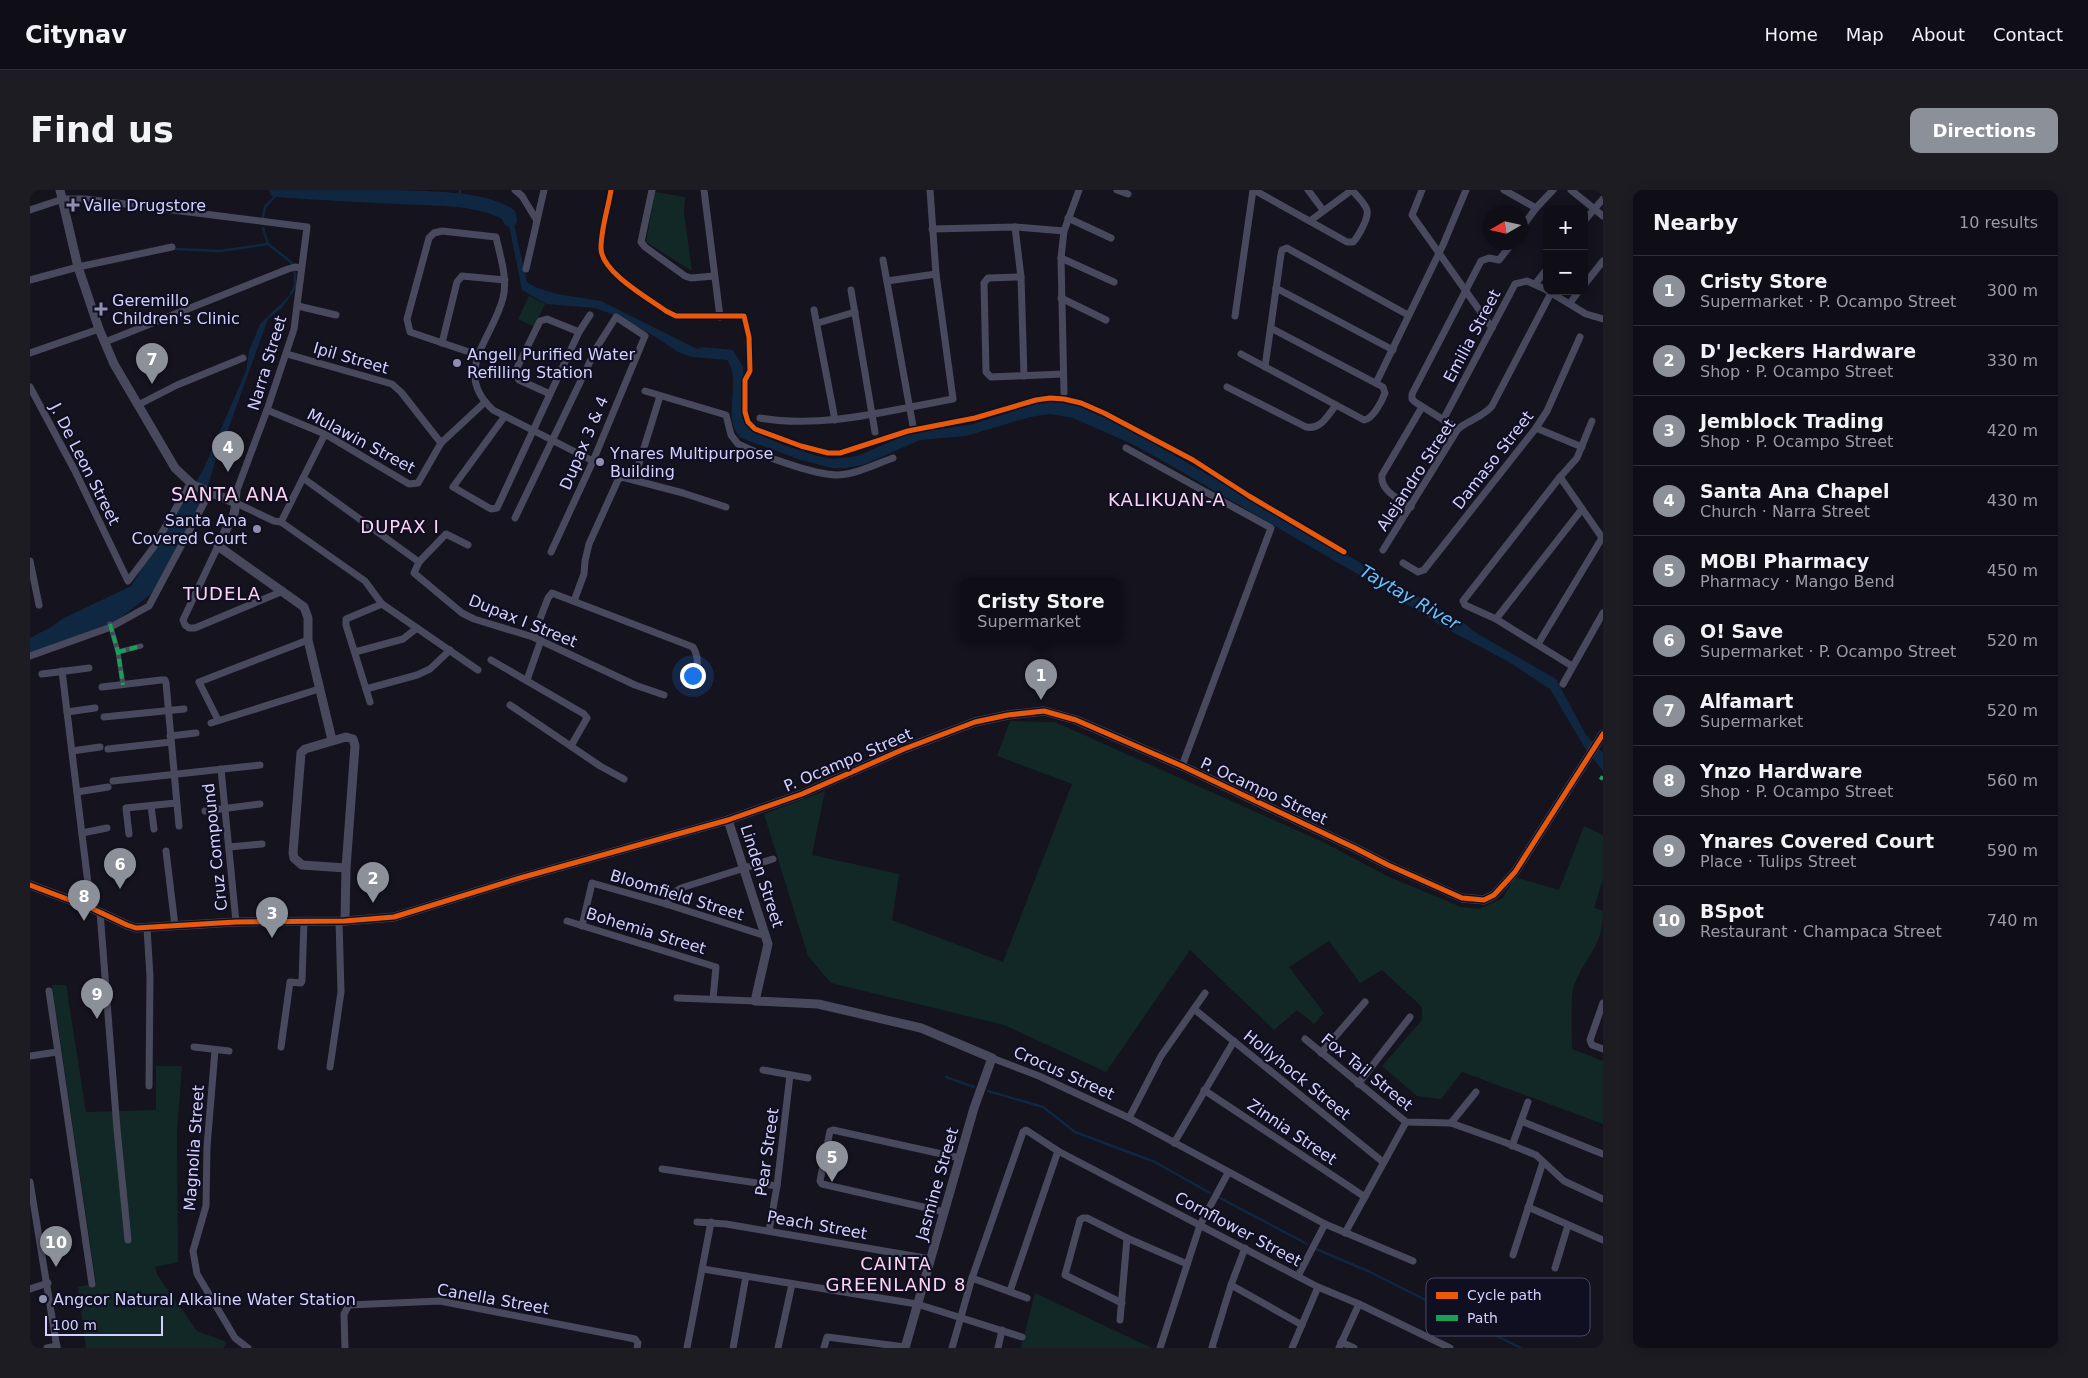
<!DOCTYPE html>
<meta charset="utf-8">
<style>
body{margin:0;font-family:"DejaVu Sans",sans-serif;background:#1d1c23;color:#f1f3f6}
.controls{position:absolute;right:15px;top:15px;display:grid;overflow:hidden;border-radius:10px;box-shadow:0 2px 12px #0003}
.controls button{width:45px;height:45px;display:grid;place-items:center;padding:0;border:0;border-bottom:1px solid #2f2e35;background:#0f0e16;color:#f1f3f6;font:25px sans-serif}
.compass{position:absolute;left:1453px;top:15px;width:45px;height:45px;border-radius:50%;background:#0f0e16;box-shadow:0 2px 12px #0003;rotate:261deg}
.scale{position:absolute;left:15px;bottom:12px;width:118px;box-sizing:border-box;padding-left:5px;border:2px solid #d2d1fd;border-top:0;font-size:14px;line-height:18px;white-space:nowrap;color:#d2d1fd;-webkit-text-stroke:4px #100f22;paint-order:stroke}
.you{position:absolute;left:662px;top:485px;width:18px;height:18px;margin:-12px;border:4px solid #fff;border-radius:50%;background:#1a73e8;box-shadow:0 0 0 8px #1a73e833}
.badge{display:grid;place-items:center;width:32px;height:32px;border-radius:50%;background:#8c9099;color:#fff;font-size:16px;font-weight:700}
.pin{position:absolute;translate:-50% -41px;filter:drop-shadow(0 1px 2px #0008)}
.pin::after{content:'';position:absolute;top:26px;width:18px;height:15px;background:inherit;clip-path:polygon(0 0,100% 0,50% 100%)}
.popup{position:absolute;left:930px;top:388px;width:162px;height:65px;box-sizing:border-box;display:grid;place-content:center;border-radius:10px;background:#0f0e16;filter:drop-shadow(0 1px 4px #0005);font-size:16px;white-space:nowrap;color:#9b9ca1}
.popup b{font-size:19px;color:#f1f3f6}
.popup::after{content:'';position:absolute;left:50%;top:100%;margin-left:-10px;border:10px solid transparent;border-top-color:#0f0e16}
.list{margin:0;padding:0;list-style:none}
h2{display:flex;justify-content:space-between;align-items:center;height:65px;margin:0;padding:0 20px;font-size:21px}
h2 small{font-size:16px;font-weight:400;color:#9b9ca1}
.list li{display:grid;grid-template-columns:32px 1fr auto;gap:15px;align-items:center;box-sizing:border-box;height:70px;padding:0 20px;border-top:1px solid #2f2e35}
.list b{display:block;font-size:19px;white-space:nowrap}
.list p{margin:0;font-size:16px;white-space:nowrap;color:#9b9ca1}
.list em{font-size:16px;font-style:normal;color:#9b9ca1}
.map{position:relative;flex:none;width:1573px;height:1158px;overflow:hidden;border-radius:10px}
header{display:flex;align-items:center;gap:30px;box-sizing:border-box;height:70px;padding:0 25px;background:#0f0e16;border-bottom:1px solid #2f2e35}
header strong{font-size:24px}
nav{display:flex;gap:28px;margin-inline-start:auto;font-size:18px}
.intro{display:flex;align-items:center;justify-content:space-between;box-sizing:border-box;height:120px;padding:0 30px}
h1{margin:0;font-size:35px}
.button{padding:12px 22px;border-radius:10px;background:#8c9099;color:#fff;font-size:18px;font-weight:700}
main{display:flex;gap:30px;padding:0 30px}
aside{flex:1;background:#0f0e16;border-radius:10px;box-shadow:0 2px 12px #0003}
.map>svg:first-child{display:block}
.green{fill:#122827}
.water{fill:#102741}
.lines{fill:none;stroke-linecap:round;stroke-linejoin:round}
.stream{stroke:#102741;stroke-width:2.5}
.river{stroke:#102741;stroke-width:14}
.pedestrian{stroke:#49495e;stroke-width:5}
.minor{stroke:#49495e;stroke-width:7}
.tertiary{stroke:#49495e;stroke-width:9}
.quiet{stroke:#1a9f57;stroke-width:4;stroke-dasharray:8 4;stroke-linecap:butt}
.cycleway-casing{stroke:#100f22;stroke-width:8}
.cycleway{stroke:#e8590c;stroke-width:5}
.poi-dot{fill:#908eaf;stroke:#100f22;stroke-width:2}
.labels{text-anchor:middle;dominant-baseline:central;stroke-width:4.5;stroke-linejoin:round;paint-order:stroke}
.poi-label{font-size:16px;fill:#d2d1fd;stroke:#100f22;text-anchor:start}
.street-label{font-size:16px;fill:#d2d1fd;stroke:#100f22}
.neighbourhood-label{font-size:18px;letter-spacing:1px;fill:#fdd3f2;stroke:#100f22}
.water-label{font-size:18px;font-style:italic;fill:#64c3f8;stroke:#100f22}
.quarter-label{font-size:19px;letter-spacing:1px;fill:#fdd3f2;stroke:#100f22}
.key{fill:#100f22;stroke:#4a4964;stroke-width:1}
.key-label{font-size:14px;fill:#d2d1fd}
</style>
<header>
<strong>Citynav</strong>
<nav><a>Home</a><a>Map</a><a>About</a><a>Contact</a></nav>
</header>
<div class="intro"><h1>Find us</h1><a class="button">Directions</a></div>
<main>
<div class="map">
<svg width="1573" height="1158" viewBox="0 0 1573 1158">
<rect width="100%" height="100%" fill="#14131e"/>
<!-- green -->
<g class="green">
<path d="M625,2L655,7L654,22L662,81L616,52Z"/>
<path d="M499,106L515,114L504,137L488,129Z"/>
<path d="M980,531L1025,532L1295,653L1357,686L1431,717L1449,719L1473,708L1485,687L1529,700L1554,636L1573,645V689L1564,718L1573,721C1573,758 1555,766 1544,796C1540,806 1542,846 1542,859L1573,871V934L1432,882L1411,909L1387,906L1352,876L1392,830V817L1352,780L1330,793L1299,751L1259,777L1294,823L1284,834L1267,820L1244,840L1160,760L1076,882L974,835L801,793L778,766L734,624L795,601L782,665L869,684L862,730L973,772L1042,594L967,566Z"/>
<path d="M22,795H36L56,922L126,920V876H152L147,942L148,1072L125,1077L128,1086L167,1141L197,1152L193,1158H56L48,1097L66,1093Z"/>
<path d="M1005,1103L1122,1158H991Z"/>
</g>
<!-- water -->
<g class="water">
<path d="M468,18L482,26L497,92L507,98L527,104L571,111L667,159L672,157L703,160L713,177L714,230L725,243L754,255L787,266L804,269L827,266L881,243L943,234L1006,214L1030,211L1059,219L1106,243L1434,433L1443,441L1526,489L1556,545L1573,563V581L1555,558L1520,499L1479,472L1413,437L1336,389L1140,275L1102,254L1043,228L1020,224L1000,227L936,246L890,250L833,275L815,278H802L771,270L711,248C690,228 713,192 697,170L663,167L648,162L624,146L584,125L565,118L516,114L492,100L478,30L475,23Z"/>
<path d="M263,102L252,118L238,129L198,240L190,256L174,308L125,401L85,432L0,463V448L23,436L32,429L101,396L173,280L216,181L219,161L230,134Z"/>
</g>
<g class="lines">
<!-- stream -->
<g class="stream">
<path d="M430,0V11"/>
<path d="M233,27L235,17L251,0"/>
<path d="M233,38L238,54L262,73L265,84V96L261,104"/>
<path d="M145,59L190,61L238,54"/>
<path d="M916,887L944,897"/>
<path d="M958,901L1013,917L1045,942L1125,972L1180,1003"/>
<path d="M1190,1008L1277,1054"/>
<path d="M1286,1059L1340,1082L1491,1158"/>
</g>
<!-- river -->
<path class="river" d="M246,0C286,3 327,5 368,7C400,9 452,7 479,25L480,30"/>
<!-- pedestrian -->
<g class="pedestrian">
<path d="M80,434L88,462L93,495"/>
<path d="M88,462L111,456"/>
</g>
<!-- minor -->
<g class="minor">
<path d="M485,0L492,6L506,29"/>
<path d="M581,0C578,19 571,39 571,58C571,82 618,108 636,121L646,126H714L719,147L720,181L715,190V222L718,232L725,239L771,256L798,263H810L878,241L945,228L1006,210L1020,208L1034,209L1051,213L1074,223L1163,270L1219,306L1314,362"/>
<path d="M622,0L611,52L615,57L655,86L661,88L684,86"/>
<path d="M674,0L690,127"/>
<path d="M1087,0L1098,4"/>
<path d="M1224,0L1317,52H1323C1328,47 1339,28 1337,20C1335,13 1327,6 1322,0"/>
<path d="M1278,0L1293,20"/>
<path d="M1392,0L1382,25L1462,138"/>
<path d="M1474,0L1506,18"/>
<path d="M1541,0L1573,26"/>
<path d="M0,20L33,9H55L277,37L264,139L237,220L207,300L206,313L244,331L251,332L335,391L352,414L448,480"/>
<path d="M1038,28L1081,48"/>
<path d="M1280,31L1322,0"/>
<path d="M1554,31L1573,9"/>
<path d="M985,37L991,87L994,186"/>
<path d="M902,39L985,37L1034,41"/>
<path d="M1490,40L1506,18L1523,0"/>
<path d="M1031,68L1084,92"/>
<path d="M853,70L883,236"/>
<path d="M496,79L514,0"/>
<path d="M991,87L958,88L954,93L956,182L961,187L1033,184"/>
<path d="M0,90L48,77L142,57"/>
<path d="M857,91L906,84"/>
<path d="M1506,93L1517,79"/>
<path d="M1554,95L1573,71"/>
<path d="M1246,98L1363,160"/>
<path d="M821,100L845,242"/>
<path d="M1518,101L1556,124L1573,129"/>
<path d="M1031,108L1076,130"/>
<path d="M1540,113L1549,101"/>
<path d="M268,116L306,125"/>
<path d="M784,120L805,230"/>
<path d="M1205,126L1223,0"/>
<path d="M788,133L825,122"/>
<path d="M75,152L258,79L265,77L271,78"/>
<path d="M412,153L427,92L432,86L475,90"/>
<path d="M0,163L69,139"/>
<path d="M257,164L362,194L371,202L411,253"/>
<path d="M1211,164L1334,230C1343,229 1352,211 1355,203L1353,197L1241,138"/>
<path d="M448,165L380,142L377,129L399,48L404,43L412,41L466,47C470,66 478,88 473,108C463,148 421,182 463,220L563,271"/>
<path d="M1235,177L1251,64L1252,60L1257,58L1378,125"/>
<path d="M1346,193L1413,55L1436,0"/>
<path d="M0,197L45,281L98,391L123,358L161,292"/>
<path d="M1197,197L1276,237C1291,240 1298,225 1306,215"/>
<path d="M615,201L696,225L701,245L708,254C731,265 783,285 808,285C827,284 846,274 863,268"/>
<path d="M1034,203L1031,68L1034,41L1049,0"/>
<path d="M520,204L489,190L486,186V180L510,131L517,129L549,142"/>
<path d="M108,215L147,195L213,168"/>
<path d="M237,220L295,244L379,294L388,293L411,253L454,213"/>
<path d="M475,226L423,297L461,319L467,318L549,142L560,125"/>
<path d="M730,228C794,239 860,220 923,209L906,84L900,0"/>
<path d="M1413,230L1485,94L1497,91L1517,100"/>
<path d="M1506,238L1552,257"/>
<path d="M1428,239L1385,212L1382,209V204L1451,71L1459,68L1469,70L1483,52"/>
<path d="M1096,258L1241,338L1152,576"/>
<path d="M1530,287L1573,349"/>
<path d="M273,288L389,372"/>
<path d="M604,290L630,206"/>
<path d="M1381,317C1369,309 1350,301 1352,285L1392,217"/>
<path d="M485,328L567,157L586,127L615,146L563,271L521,362"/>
<path d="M251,332L295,244"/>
<path d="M438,355L416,344L389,372L384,383L432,423L444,429L503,447L605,495L634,505"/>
<path d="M188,356L153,430L155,435L159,438H165L253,401"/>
<path d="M1353,360L1428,239C1439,230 1453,227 1462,216L1521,103"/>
<path d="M0,371L9,415"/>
<path d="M1373,373L1388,382L1394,380L1506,238L1517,221L1550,147"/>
<path d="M544,411L554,384L555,371L559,354L588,290L592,287L653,303L696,317"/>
<path d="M1466,429L1552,319"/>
<path d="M503,447L518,408L522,403L663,457C669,468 668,474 665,486"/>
<path d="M1508,454L1572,348"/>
<path d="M325,462L373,449L387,438"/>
<path d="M0,466L81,437L119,416L180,302"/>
<path d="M461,470L554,524L557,528L541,556"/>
<path d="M1542,476L1466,429L1435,415L1433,411L1530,287L1547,268L1562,231"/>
<path d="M32,481L61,718"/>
<path d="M12,484L59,478"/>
<path d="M497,490L511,450"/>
<path d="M1533,494L1573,423"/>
<path d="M72,497L131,490H135L136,493L149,636"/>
<path d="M336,499L387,485L400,479L420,460"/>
<path d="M340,512L316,435V429L352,414"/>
<path d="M480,515L570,576L594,589"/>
<path d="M37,522L65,518"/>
<path d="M74,527L154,519"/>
<path d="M188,530L169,492L278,450"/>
<path d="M181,533L289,499"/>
<path d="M140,546L166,543"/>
<path d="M78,559L141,552"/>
<path d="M42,561L70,557"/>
<path d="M191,579L206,732"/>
<path d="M83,591L230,575"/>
<path d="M47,602L78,597"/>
<path d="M121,616L124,639"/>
<path d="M175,621L230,614"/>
<path d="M52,643L77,638"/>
<path d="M99,644L96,618L146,613"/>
<path d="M199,657L232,654"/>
<path d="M136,661L145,736"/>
<path d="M636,714L643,703L651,698L743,669"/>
<path d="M70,722L87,939L98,1050"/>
<path d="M537,731L686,777L683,809"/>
<path d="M552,736L562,693L636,714L736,746"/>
<path d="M117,738L120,786L119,896"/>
<path d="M19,801L62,1094"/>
<path d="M647,808L725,811"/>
<path d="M1573,813L1560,850L1562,855L1573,859"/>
<path d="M1164,819L1353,972"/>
<path d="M1275,849L1376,932L1421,933L1474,952L1506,965L1534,991L1573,1009"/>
<path d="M164,857L199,861"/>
<path d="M251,857L260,792L271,793L272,791L274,731"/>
<path d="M185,860L177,957L176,1016L163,1061L167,1084L205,1148L218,1158"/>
<path d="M1291,863L1335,812"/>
<path d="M0,866L27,862"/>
<path d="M962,868L1009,886L1099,928L1295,1034L1383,1071"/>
<path d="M300,877L311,802L309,731"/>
<path d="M733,880L778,888"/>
<path d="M1328,894L1380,827"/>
<path d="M1174,900L1335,1007"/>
<path d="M1099,928L1131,866L1175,803"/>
<path d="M1491,931L1573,964"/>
<path d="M1421,933L1446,902"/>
<path d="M1144,953L1204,851"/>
<path d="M1482,956L1498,912"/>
<path d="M632,979L747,996"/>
<path d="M0,992L27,1158"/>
<path d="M1498,1017L1573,1050"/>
<path d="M915,1022L792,994L790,991L800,941L803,940L930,968"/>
<path d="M667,1032L696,1034L901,1069"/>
<path d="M739,1041L747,996L760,885"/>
<path d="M1315,1043L1376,932"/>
<path d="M1483,1065L1513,972"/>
<path d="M1525,1078L1538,1035"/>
<path d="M673,1079L887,1114L992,1147"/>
<path d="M1268,1086L1295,1034"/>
<path d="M942,1088L997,1108"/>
<path d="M1201,1095L1272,1135"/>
<path d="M0,1099L18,1093"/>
<path d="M980,1101L1028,961"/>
<path d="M1092,1113L1035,1085L1050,1030L1053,1028H1057L1097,1048L1157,1074"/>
<path d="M1090,1130L1097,1048"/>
<path d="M1311,1152L1324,1158"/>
<path d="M17,1158L27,1156"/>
<path d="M315,1158L314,1124L319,1115L410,1111L605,1149L608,1153L607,1158"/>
<path d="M657,1158L681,1032"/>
<path d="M703,1158L716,1086"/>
<path d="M748,1158L762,1094"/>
<path d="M794,1158L797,1147L875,1157"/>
<path d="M922,1158L942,1088L993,942L996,940L1028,961L1288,1097L1329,1114L1420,1158"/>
<path d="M968,1158L972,1140"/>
<path d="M1130,1158L1170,1035L1198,983"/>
<path d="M1183,1158L1182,1157L1201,1095L1215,1058"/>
<path d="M1262,1158L1288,1097"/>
<path d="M1309,1158L1329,1114"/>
</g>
<!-- tertiary -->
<g class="tertiary">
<path d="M30,0L48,77L69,139L84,174L145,278L163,295L206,313L204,324L188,356L274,417L278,428V450L302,550"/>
<path d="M698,630L738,754L725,811L788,814L891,838L962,868L944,918L875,1158"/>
<path d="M0,695L61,718L97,735L106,738L206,732L315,731L364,727L490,688L698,630L772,604L874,559L945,532L978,525L1014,521L1046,530L1152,576L1325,658L1358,675L1432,708L1454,710L1464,705L1485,682L1573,544"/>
<path d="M315,731L316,678L325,556L323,549L316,547L275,559L271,563L263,663L264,668L272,675L316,678"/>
</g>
<!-- quiet -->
<g class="quiet">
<path d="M80,434L88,462L93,495"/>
<path d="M88,462L111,456"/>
<path d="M1570,587L1573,589"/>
</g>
<!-- cycleway casing -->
<g class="cycleway-casing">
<g id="cycleway">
<path d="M581,0C578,19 571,39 571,58C571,82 618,108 636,121L646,126H714L719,147L720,181L715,190V222L718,232L725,239L771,256L798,263H810L878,241L945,228L1006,210L1020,208L1034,209L1051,213L1074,223L1163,270L1219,306L1314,362"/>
<path d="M0,695L61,718L97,735L106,738L206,732L315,731L364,727L490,688L698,630L772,604L874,559L945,532L978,525L1014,521L1046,530L1152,576L1325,658L1358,675L1432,708L1454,710L1464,705L1485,682L1573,544"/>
</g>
</g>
<!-- cycleway -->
<use href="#cycleway" class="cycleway"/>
</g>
<!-- markers -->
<g class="poi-dot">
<path d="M40.5 7.5h5v5h5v5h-5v5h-5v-5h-5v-5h5z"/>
<path d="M68.5 111.5h5v5h5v5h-5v5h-5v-5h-5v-5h5z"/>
<circle cx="427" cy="173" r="5"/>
<circle cx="570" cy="272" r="5"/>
<circle cx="227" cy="339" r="5"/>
<circle cx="13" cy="1109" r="5"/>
</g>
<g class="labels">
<!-- poi labels -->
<g class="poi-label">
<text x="53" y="15">Valle Drugstore</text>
<text x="82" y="110">Geremillo<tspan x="82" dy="18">Children's Clinic</tspan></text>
<text x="437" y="164">Angell Purified Water<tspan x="437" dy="18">Refilling Station</tspan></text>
<text x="580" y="263">Ynares Multipurpose<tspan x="580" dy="18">Building</tspan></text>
<text x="217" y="330" text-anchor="end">Santa Ana<tspan x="217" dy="18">Covered Court</tspan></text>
<text x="23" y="1109">Angcor Natural Alkaline Water Station</text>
</g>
<!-- street labels -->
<g class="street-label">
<text transform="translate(1442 146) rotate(-62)">Emilia Street</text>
<text transform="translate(321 168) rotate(16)">Ipil Street</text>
<text transform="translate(237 173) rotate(-73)">Narra Street</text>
<text transform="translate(331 251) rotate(28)">Mulawin Street</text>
<text transform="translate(554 253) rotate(-67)">Dupax 3 &amp; 4</text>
<text transform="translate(1463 270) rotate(-52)">Damaso Street</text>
<text transform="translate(55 274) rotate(63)">J. De Leon Street</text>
<text transform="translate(1386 285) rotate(-57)">Alejandro Street</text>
<text transform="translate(493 431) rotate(22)">Dupax I Street</text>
<text transform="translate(818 570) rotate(-23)">P. Ocampo Street</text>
<text transform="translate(1234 601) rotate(25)">P. Ocampo Street</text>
<text transform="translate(185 657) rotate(-96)">Cruz Compound</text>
<text transform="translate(732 686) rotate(72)">Linden Street</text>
<text transform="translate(647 705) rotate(17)">Bloomfield Street</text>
<text transform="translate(616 741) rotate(17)">Bohemia Street</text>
<text transform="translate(1337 882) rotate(39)">Fox Tail Street</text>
<text transform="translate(1034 883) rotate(24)">Crocus Street</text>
<text transform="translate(1267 885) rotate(39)">Hollyhock Street</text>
<text transform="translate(1262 942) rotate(34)">Zinnia Street</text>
<text transform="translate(164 958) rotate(-86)">Magnolia Street</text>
<text transform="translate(737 962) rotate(-82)">Pear Street</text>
<text transform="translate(907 994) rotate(-74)">Jasmine Street</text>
<text transform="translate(787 1035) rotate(10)">Peach Street</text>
<text transform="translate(1208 1039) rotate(28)">Cornflower Street</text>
<text transform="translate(463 1109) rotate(10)">Canella Street</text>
</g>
<!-- neighbourhood labels -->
<g class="neighbourhood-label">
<text x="1137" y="309">KALIKUAN-A</text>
<text x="370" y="336">DUPAX I</text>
<text x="192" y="403">TUDELA</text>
<text x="866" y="1073">CAINTA<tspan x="866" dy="21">GREENLAND 8</tspan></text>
</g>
<!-- water labels -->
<g class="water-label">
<text transform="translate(1380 407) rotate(30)">Taytay River</text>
</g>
<!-- quarter labels -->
<g class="quarter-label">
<text x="200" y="304">SANTA ANA</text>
</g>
</g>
<!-- legend -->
<rect x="1396" y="1088" width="164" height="58" rx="8" class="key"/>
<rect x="1406" y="1102" width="22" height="7" fill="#e8590c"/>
<rect x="1406" y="1125" width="22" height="6" fill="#1a9f57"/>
<g class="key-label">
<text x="1437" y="1110">Cycle path</text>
<text x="1437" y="1133">Path</text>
</g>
</svg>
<div class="controls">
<button>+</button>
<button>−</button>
</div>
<svg class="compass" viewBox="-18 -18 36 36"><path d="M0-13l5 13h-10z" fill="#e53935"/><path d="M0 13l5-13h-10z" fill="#9b9ca1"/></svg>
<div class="scale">100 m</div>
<div class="you"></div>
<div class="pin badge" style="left:1011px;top:510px">1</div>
<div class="popup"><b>Cristy Store</b>Supermarket</div>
<div class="pin badge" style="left:343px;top:713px">2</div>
<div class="pin badge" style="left:242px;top:748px">3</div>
<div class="pin badge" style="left:198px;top:282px">4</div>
<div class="pin badge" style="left:802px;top:992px">5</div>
<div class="pin badge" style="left:90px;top:699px">6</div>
<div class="pin badge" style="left:122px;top:194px">7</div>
<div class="pin badge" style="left:54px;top:731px">8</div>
<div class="pin badge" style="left:67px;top:829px">9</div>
<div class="pin badge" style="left:26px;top:1077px">10</div>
</div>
<aside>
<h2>Nearby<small>10 results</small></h2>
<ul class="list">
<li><span class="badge">1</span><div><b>Cristy Store</b><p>Supermarket · P. Ocampo Street</p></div><em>300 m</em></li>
<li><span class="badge">2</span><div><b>D' Jeckers Hardware</b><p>Shop · P. Ocampo Street</p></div><em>330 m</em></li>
<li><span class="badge">3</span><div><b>Jemblock Trading</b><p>Shop · P. Ocampo Street</p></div><em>420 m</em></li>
<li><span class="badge">4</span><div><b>Santa Ana Chapel</b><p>Church · Narra Street</p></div><em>430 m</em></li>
<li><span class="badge">5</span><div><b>MOBI Pharmacy</b><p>Pharmacy · Mango Bend</p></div><em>450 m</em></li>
<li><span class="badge">6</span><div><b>O! Save</b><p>Supermarket · P. Ocampo Street</p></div><em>520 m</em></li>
<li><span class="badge">7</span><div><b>Alfamart</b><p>Supermarket</p></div><em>520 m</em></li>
<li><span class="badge">8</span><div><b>Ynzo Hardware</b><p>Shop · P. Ocampo Street</p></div><em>560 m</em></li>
<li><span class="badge">9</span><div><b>Ynares Covered Court</b><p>Place · Tulips Street</p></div><em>590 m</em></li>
<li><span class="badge">10</span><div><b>BSpot</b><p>Restaurant · Champaca Street</p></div><em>740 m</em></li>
</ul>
</aside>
</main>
